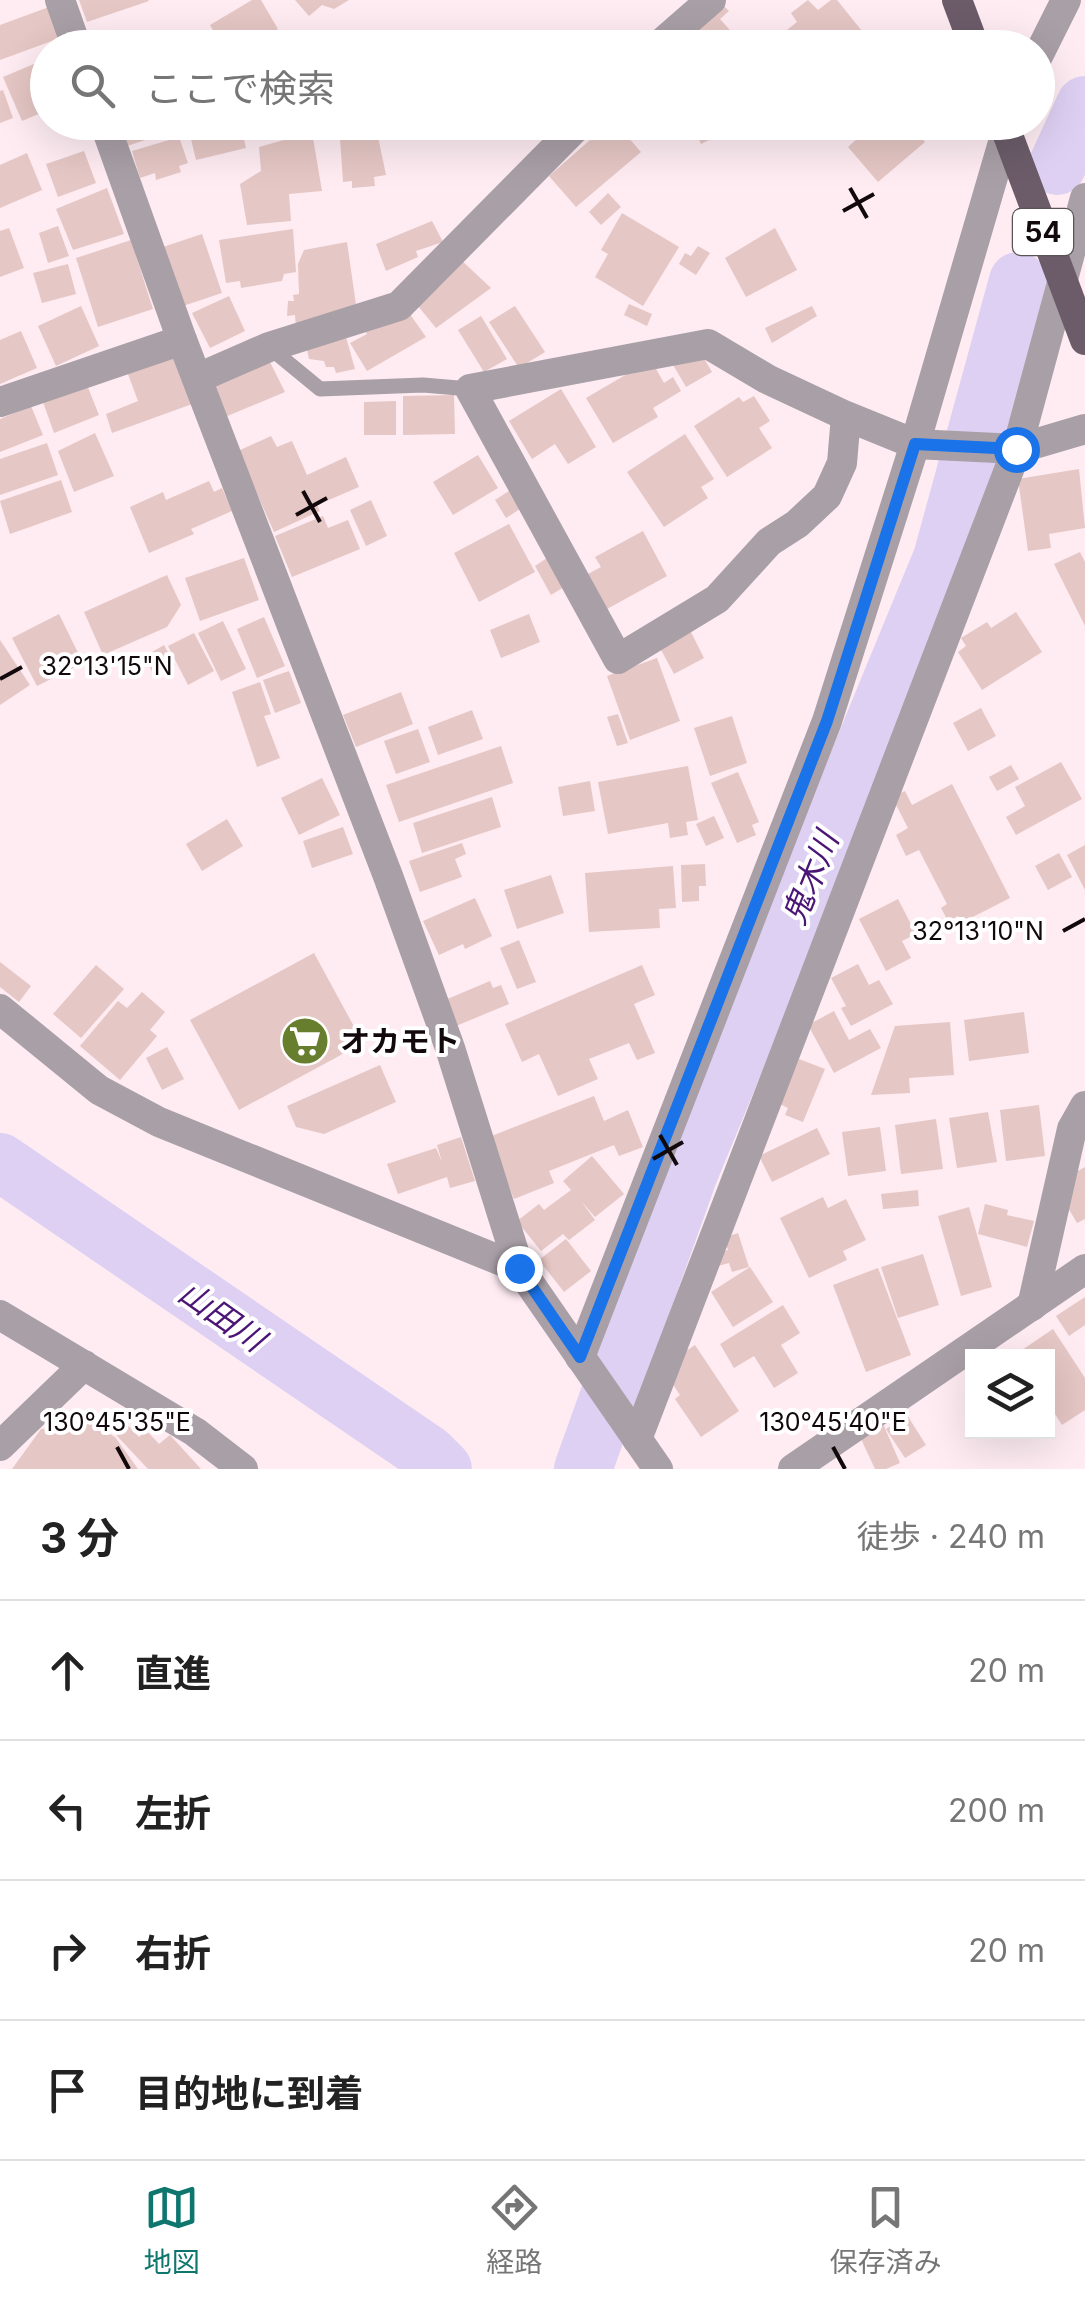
<!DOCTYPE html>
<html lang="ja">
<meta charset="utf-8">
<style>
body{margin:0;font-family:Inter,"Noto Sans JP",sans-serif;background:#f2f2f2;color:#222}
.controls{position:absolute;right:30px;bottom:30px;display:grid;overflow:hidden;border-radius:0px;box-shadow:0 10px 40px #0002}
.controls button{width:90px;height:90px;display:grid;place-items:center;padding:0;border:0;border-bottom:2px solid #e0e0e0;background:#fff;color:#222;font:50px sans-serif}
.stop{position:absolute;width:30px;height:30px;margin:-22px;border:8px solid #1a73e8;border-radius:50%;background:#fff}
.stop.end{background:#1a73e8;border-color:#fff;box-shadow:0 2px 10px #0008}
.list{margin:0;padding:0;list-style:none}
h2{display:flex;justify-content:space-between;align-items:center;height:130px;margin:0;padding:0 40px;font-size:42px}
h2 small{font-size:32px;font-weight:400;color:#767676}
.list li{display:grid;grid-template-columns:65px 1fr auto;gap:30px;align-items:center;box-sizing:border-box;height:140px;padding:0 40px;border-top:2px solid #e0e0e0}
.list b{display:block;font-size:38px;white-space:nowrap}
.list em{font-size:32px;font-style:normal;color:#767676}
.icon{flex:none;width:55px;height:55px;fill:none;stroke:currentColor;stroke-width:2;stroke-linecap:round;stroke-linejoin:round}
.map{position:relative;flex:none;width:1085px;height:1469px;overflow:hidden}
.search{position:absolute;background:#fff;box-shadow:0 10px 40px #0002;left:30px;right:30px;top:30px;height:110px;display:flex;align-items:center;gap:25px;box-sizing:border-box;padding:0 35px;border-radius:55px;color:#767676;font-size:38px}
.sheet{height:690px;background:#fff}
nav{display:flex;justify-content:space-around;align-items:center;box-sizing:border-box;height:140px;border-top:2px solid #e0e0e0;background:#fff;font-size:28px;color:#767676}
nav a{display:grid;justify-items:center;gap:5px}
nav .on{color:#0f766e}
.map>svg:first-child{display:block}
.lines{fill:none;stroke-linecap:round;stroke-linejoin:round}
.river{stroke:#ded0f3;stroke-width:58}
.building{fill:#e5c7c5}
.lane{stroke:#a99fa7;stroke-width:15}
.street{stroke:#a99fa7;stroke-width:30}
.primary{stroke:#6c5c6a;stroke-width:30}
.route{stroke:#1a73e8;stroke-width:12}
.ticks{fill:none;stroke:#12090c;stroke-width:4}
.labels{text-anchor:middle;dominant-baseline:central;stroke-width:8;stroke-linejoin:round;paint-order:stroke}
.shield{fill:#fff;stroke:#595355;stroke-width:2.5}
.shield-label{font-size:28px;font-weight:bold;fill:#12090c}
.poi-label{font-size:30px;font-weight:bold;fill:#12090c;stroke:#fff;text-anchor:start}
.water-label{font-size:32px;font-style:italic;fill:#4b1576;stroke:#fff}
.ticks-label{font-size:25px;text-anchor:middle;fill:#12090c;stroke:#fff;stroke-width:8;stroke-linejoin:round;paint-order:stroke}
</style>
<div class="map">
<svg width="1085" height="1469" viewBox="0 0 1085 1469">
<rect width="100%" height="100%" fill="#feecf2"/>
<g class="lines">
<!-- river -->
<g class="river">
<path d="M1057,166L1085,105"/>
<path d="M0,1162L428,1454L443,1469"/>
<path d="M583,1469L689,1173L942,558L1018,281"/>
</g>
</g>
<!-- building -->
<g class="building">
<path d="M79,0H148L149,1L87,22Z"/>
<path d="M252,0H261L278,29L247,48H223L210,25Z"/>
<path d="M295,0H349L334,9L322,5L309,16Z"/>
<path d="M808,0L818,10L831,0H837L862,31L847,44L850,48H801L787,30L797,22L791,13Z"/>
<path d="M720,2L729,11L720,19L738,39L727,48H666Z"/>
<path d="M49,7L60,38L0,60V25Z"/>
<path d="M48,58V110L22,121L3,77Z"/>
<path d="M3,90L13,118L0,123V91Z"/>
<path d="M116,122H171L173,131L124,147Z"/>
<path d="M187,122H240L246,148L196,160Z"/>
<path d="M691,122H746L701,144Z"/>
<path d="M876,122H922L926,128L918,134L925,142L878,182L848,147Z"/>
<path d="M606,126L612,133L619,127L641,152L576,207L549,176Z"/>
<path d="M377,132L386,175L374,177L375,186L352,188V181L343,182L340,138Z"/>
<path d="M179,137L188,163L179,166L181,172L156,180L155,173L140,178L132,151Z"/>
<path d="M313,138L322,191L289,194L291,221L247,225L240,184L261,171L259,147L284,140Z"/>
<path d="M84,151L96,183L58,197L46,164Z"/>
<path d="M27,153L42,190L0,208V165Z"/>
<path d="M107,188L124,234L73,250L56,209Z"/>
<path d="M608,193L621,207L601,225L589,212Z"/>
<path d="M622,213L679,247L643,306L595,277L608,254L601,250Z"/>
<path d="M432,221L443,242L416,251L418,257L386,271L376,244Z"/>
<path d="M58,226L69,256L48,263L39,233Z"/>
<path d="M9,228L24,268L0,277V231Z"/>
<path d="M775,228L797,270L746,297L725,258Z"/>
<path d="M293,229L296,272L284,274L282,281L241,288L240,281L226,283L219,240Z"/>
<path d="M202,234L222,293L183,306L163,247Z"/>
<path d="M131,240L153,309L98,327L76,258Z"/>
<path d="M347,242L357,312L296,328L295,315L287,316L288,301H294L293,295L299,294L298,264L304,250Z"/>
<path d="M698,246L710,253L696,275L679,264L685,253L691,256Z"/>
<path d="M459,258L491,288L436,328L414,301Z"/>
<path d="M68,264L76,294L42,303L33,273Z"/>
<path d="M229,296L245,331L210,348L192,313Z"/>
<path d="M629,304L652,314L647,326L624,315Z"/>
<path d="M81,306L99,346L56,366L38,326Z"/>
<path d="M515,306L545,352L519,368L489,322Z"/>
<path d="M812,306L817,316L772,343L765,328Z"/>
<path d="M407,310L426,337L367,371L350,343L367,334L363,328Z"/>
<path d="M481,316L507,359L484,372L458,330Z"/>
<path d="M21,331L37,368L0,384V340Z"/>
<path d="M346,337L355,369L336,373L334,367H326L324,361L309,359L306,345Z"/>
<path d="M698,348L712,372L686,387L672,363Z"/>
<path d="M174,349L195,403L112,433L106,414L138,401L125,366Z"/>
<path d="M269,360L285,392L225,417L208,378Z"/>
<path d="M651,360L664,383L673,377L681,391L653,408L658,417L613,443L586,398Z"/>
<path d="M87,385L99,415L54,433L43,402Z"/>
<path d="M561,389L596,447L568,464L555,444L532,459L509,421Z"/>
<path d="M454,395L455,434L403,435V396Z"/>
<path d="M754,396L770,421L759,428L772,448L727,477L694,426L739,397L743,402Z"/>
<path d="M396,401V435H364V402Z"/>
<path d="M31,406L43,435L0,452V419Z"/>
<path d="M95,433L114,476L74,492L58,451Z"/>
<path d="M685,434L714,479L701,487L708,498L664,527L627,472Z"/>
<path d="M271,436L277,447L292,441L307,475L346,457L359,487L317,505L320,511L274,532L238,451Z"/>
<path d="M47,443L58,475L0,495V459Z"/>
<path d="M478,455L498,488L453,515L433,482Z"/>
<path d="M1079,469L1085,528L1049,534L1051,548L1028,551L1018,479Z"/>
<path d="M61,480L72,512L10,534L0,501Z"/>
<path d="M209,481L214,492L222,488L232,511L191,529L194,534L149,553L130,507L163,492L166,500Z"/>
<path d="M509,491L520,509L506,518L495,500Z"/>
<path d="M371,500L387,536L366,546L350,510Z"/>
<path d="M323,516L328,528L348,520L360,549L292,577L275,536Z"/>
<path d="M509,524L535,572L479,602L454,553Z"/>
<path d="M643,531L667,576L607,609L588,574L601,567L595,557Z"/>
<path d="M1080,552L1085,562V626L1054,564Z"/>
<path d="M244,558L259,600L200,621L185,578Z"/>
<path d="M547,558L564,587L551,595L535,566Z"/>
<path d="M167,575L181,605L167,627L103,655L84,612Z"/>
<path d="M1016,612L1042,652L982,690L958,652L966,646L961,638L987,622L991,628Z"/>
<path d="M59,614L83,663L37,686L12,638Z"/>
<path d="M529,614L540,642L501,658L490,630Z"/>
<path d="M264,617L285,666L257,678L237,629Z"/>
<path d="M223,621L246,669L221,681L198,633Z"/>
<path d="M690,630L704,658L674,674L659,646Z"/>
<path d="M194,633L214,671L188,685L168,646Z"/>
<path d="M0,640L30,685L0,705Z"/>
<path d="M164,645L175,665L155,677L144,657Z"/>
<path d="M657,658L680,721L630,740L607,676Z"/>
<path d="M289,671L301,703L275,713L263,680Z"/>
<path d="M260,682L271,714L264,716L280,758L257,767L232,692Z"/>
<path d="M401,692L413,724L356,747L343,715Z"/>
<path d="M981,708L996,736L968,751L953,723Z"/>
<path d="M472,710L483,739L438,755L428,727Z"/>
<path d="M618,714L628,743L617,746L607,717Z"/>
<path d="M732,716L747,763L710,776L694,728Z"/>
<path d="M418,729L430,762L396,774L384,741Z"/>
<path d="M501,746L513,783L399,822L386,785Z"/>
<path d="M1061,762L1082,799L1016,835L1006,817L1025,806L1015,787Z"/>
<path d="M1011,765L1019,779L997,791L989,777Z"/>
<path d="M688,766L698,820L686,822L688,835L670,838L668,823L608,834L598,782Z"/>
<path d="M738,772L759,822L752,825L756,835L737,843L711,783Z"/>
<path d="M322,778L340,815L299,835L281,798Z"/>
<path d="M590,781L595,811L563,816L558,787Z"/>
<path d="M952,784L1010,898L961,923L958,916L948,921L941,908L947,904L919,850L906,856L896,835L908,828L892,797L905,791L912,805Z"/>
<path d="M492,797L501,827L422,853L413,823Z"/>
<path d="M714,816L724,838L706,846L696,824Z"/>
<path d="M227,819L243,846L202,871L186,844Z"/>
<path d="M343,827L353,854L312,868L303,841Z"/>
<path d="M462,843L466,854L455,859L462,877L420,892L409,861Z"/>
<path d="M1085,845V890L1067,855Z"/>
<path d="M1059,853L1072,877L1048,890L1035,866Z"/>
<path d="M705,864L706,886H699V901L682,902L681,865Z"/>
<path d="M673,866L676,908L659,909L660,928L589,932L585,873Z"/>
<path d="M551,875L564,913L517,929L504,890Z"/>
<path d="M475,898L492,936L465,949L463,944L439,955L423,921Z"/>
<path d="M898,899L916,934L902,941L911,958L886,971L859,919Z"/>
<path d="M519,940L536,982L517,989L500,948Z"/>
<path d="M314,953L363,1043L239,1110L190,1020Z"/>
<path d="M0,962L31,986L19,1002L0,987Z"/>
<path d="M858,964L869,985L879,980L893,1004L851,1026L841,1008L846,1006L831,978Z"/>
<path d="M96,965L124,989L81,1038L53,1014Z"/>
<path d="M642,965L655,995L634,1004L655,1053L637,1060L629,1043L589,1059L598,1079L558,1096L539,1054L522,1062L505,1024Z"/>
<path d="M490,981L493,988L501,985L509,1004L456,1026L445,1000Z"/>
<path d="M142,992L165,1012L150,1030L157,1036L120,1080L80,1046L118,1001L127,1008Z"/>
<path d="M834,1011L849,1040L870,1029L881,1048L834,1073L808,1025Z"/>
<path d="M1024,1012L1029,1053L969,1061L964,1020Z"/>
<path d="M950,1022L954,1075L909,1078L910,1093L871,1095L895,1026Z"/>
<path d="M167,1047L184,1079L162,1090L146,1058Z"/>
<path d="M799,1059L825,1069L803,1122L785,1115L788,1108L780,1104Z"/>
<path d="M380,1065L396,1102L324,1134L296,1127L287,1106Z"/>
<path d="M594,1096L604,1121L628,1110L643,1147L619,1156L614,1145L549,1171L554,1183L514,1199L489,1137Z"/>
<path d="M1039,1105L1045,1156L1006,1161L1000,1110Z"/>
<path d="M988,1112L997,1162L957,1168L949,1118Z"/>
<path d="M936,1119L943,1169L901,1174L895,1125Z"/>
<path d="M880,1127L886,1171L848,1176L842,1132Z"/>
<path d="M817,1128L830,1154L772,1182L759,1156Z"/>
<path d="M461,1137L475,1181L450,1188L447,1177L398,1194L387,1164L436,1148L442,1162L437,1145Z"/>
<path d="M592,1156L624,1194L595,1217L581,1201L595,1220L569,1240L563,1234L541,1251L517,1221L539,1204L544,1210L571,1190L563,1181Z"/>
<path d="M1085,1167V1219L1077,1223L1067,1206L1074,1173Z"/>
<path d="M918,1190L919,1206L883,1209L881,1194Z"/>
<path d="M823,1197L828,1208L846,1199L866,1240L843,1251L847,1260L809,1278L780,1218Z"/>
<path d="M985,1204L1008,1210L1007,1215L1034,1221L1027,1247L978,1234Z"/>
<path d="M969,1207L992,1287L961,1296L938,1216Z"/>
<path d="M738,1233L749,1267L732,1272L729,1263L718,1266L714,1254L728,1250L724,1238Z"/>
<path d="M566,1239L591,1271L564,1292L539,1260Z"/>
<path d="M923,1254L939,1305L898,1318L881,1267Z"/>
<path d="M750,1267L773,1302L733,1327L711,1292Z"/>
<path d="M878,1268L911,1355L866,1372L833,1285Z"/>
<path d="M1085,1297V1325L1069,1336L1056,1316Z"/>
<path d="M783,1305L800,1333L781,1345L798,1373L774,1388L754,1356L734,1368L720,1344Z"/>
<path d="M1053,1329L1085,1378V1410L1062,1425L1048,1403V1356L1016,1354Z"/>
<path d="M695,1345L739,1411L701,1437L675,1399L680,1395L672,1383L676,1380L671,1372L674,1359Z"/>
<path d="M114,1410L139,1437L146,1430L159,1444L170,1435L201,1469H148L103,1421Z"/>
<path d="M907,1415L926,1445L905,1458L886,1429Z"/>
<path d="M880,1417L900,1463L886,1469H875L856,1428Z"/>
<path d="M92,1423L115,1437L138,1469H12L41,1429Z"/>
</g>
<g class="lines">
<!-- lane -->
<path class="lane" d="M269,347L320,389L423,385L470,389"/>
<!-- street -->
<g class="street">
<path d="M60,0L77,48"/>
<path d="M656,48L711,0"/>
<path d="M1038,56L1066,0"/>
<path d="M104,122L182,340L388,876L450,1048L519,1268L658,1469"/>
<path d="M198,378L269,347L399,306L581,122"/>
<path d="M0,402L182,340"/>
<path d="M846,416L767,379L708,344L470,389L618,659L717,599L769,542L797,524L827,496L842,463L846,416L915,444L1017,449L1085,429"/>
<path d="M0,1009L99,1090L159,1122L519,1268"/>
<path d="M1032,1306L1072,1129L1085,1106"/>
<path d="M0,1315L195,1432L243,1469"/>
<path d="M580,1357L827,721L915,444L1009,122"/>
<path d="M637,1439L1017,449L1085,198"/>
<path d="M0,1446L84,1365"/>
<path d="M793,1469L1085,1269"/>
</g>
<!-- primary -->
<g class="primary">
<path d="M957,0L975,48"/>
<path d="M1003,122L1085,340"/>
</g>
</g>
<g class="lines">
<!-- route -->
<path class="route" d="M519,1268L580,1357L827,721L915,444L1016,449"/>
</g>
<!-- ticks -->
<path class="ticks" d="M850,188L867,218M843,211L874,194M303,491L320,522M296,515L327,498M0,679L22,667M1063,931L1085,919M660,1135L677,1165M653,1159L683,1142M117,1447L129,1469M833,1447L845,1469"/>
<!-- icons -->
<defs>
<g id="supermarket-disc" transform="scale(2.5)"><circle r="9.5" fill="#677e2f" stroke="#fff"/><path d="M-6-5.5h2.5l.6 2H6L4.5 2H-2.5L-4.4-4H-6ZM-1.5 3.2a1.3 1.3 0 1 0 .1 0ZM3 3.2a1.3 1.3 0 1 0 .1 0Z" fill="#fff"/></g>
</defs>
<g fill-rule="evenodd">
<use href="#supermarket-disc" x="305" y="1041"/>
</g>
<g class="labels">
<!-- shield labels -->
<rect class="shield" x="1013" y="209" width="60" height="46" rx="8"/>
<g class="shield-label">
<text x="1043" y="232">54</text>
</g>
<!-- poi labels -->
<g class="poi-label">
<text x="340" y="1041">オカモト</text>
</g>
<!-- water labels -->
<g class="water-label">
<text transform="translate(810 878) rotate(-68)">鬼木川</text>
<text transform="translate(222 1316) rotate(35)">山田川</text>
</g>
</g>
<g class="ticks-label">
<text x="107" y="675">32°13'15"N</text>
<text x="978" y="940">32°13'10"N</text>
<text x="117" y="1431">130°45'35"E</text>
<text x="833" y="1431">130°45'40"E</text>
</g>
</svg>
<div class="controls">
<button><svg class="icon" aria-label="layers" viewBox="0 0 24 24"><path d="M12 4l9 5-9 5-9-5zM3 14l9 5 9-5"/></svg></button>
</div>
<div class="stop" style="left:1016px;top:449px"></div>
<div class="stop end" style="left:519px;top:1268px"></div>
<div class="search"><svg class="icon" aria-label="search" viewBox="0 0 24 24"><circle cx="10" cy="10" r="6"/><path d="M15 15l6 6"/></svg>ここで検索</div>
</div>
<section class="sheet">
<h2>3 分<small>徒歩 · 240 m</small></h2>
<ul class="list">
<li><svg class="icon" aria-label="ahead" viewBox="0 0 24 24"><path d="M12 20V5M6 11l6-6 6 6"/></svg><div><b>直進</b></div><em>20 m</em></li>
<li><svg class="icon" aria-label="left" viewBox="0 0 24 24"><path d="M17 20v-9H6M10 6l-5 5 5 5"/></svg><div><b>左折</b></div><em>200 m</em></li>
<li><svg class="icon" aria-label="right" viewBox="0 0 24 24"><path d="M7 20v-9h11M14 6l5 5-5 5"/></svg><div><b>右折</b></div><em>20 m</em></li>
<li><svg class="icon" aria-label="arrive" viewBox="0 0 24 24"><path d="M6 21V4h12l-3 4 3 4H6"/></svg><div><b>目的地に到着</b></div></li>
</ul>
</section>
<nav>
<a class="on"><svg class="icon" aria-label="map" viewBox="0 0 24 24"><path d="M3 6l6-2 6 2 6-2v14l-6 2-6-2-6 2zM9 4v14M15 6v14"/></svg>地図</a>
<a><svg class="icon" aria-label="directions" viewBox="0 0 24 24"><path d="M12 3l9 9-9 9-9-9zM9 14v-3h6M13 9l2 2-2 2"/></svg>経路</a>
<a><svg class="icon" aria-label="saved" viewBox="0 0 24 24"><path d="M7 4h10v16l-5-4-5 4z"/></svg>保存済み</a>
</nav>
